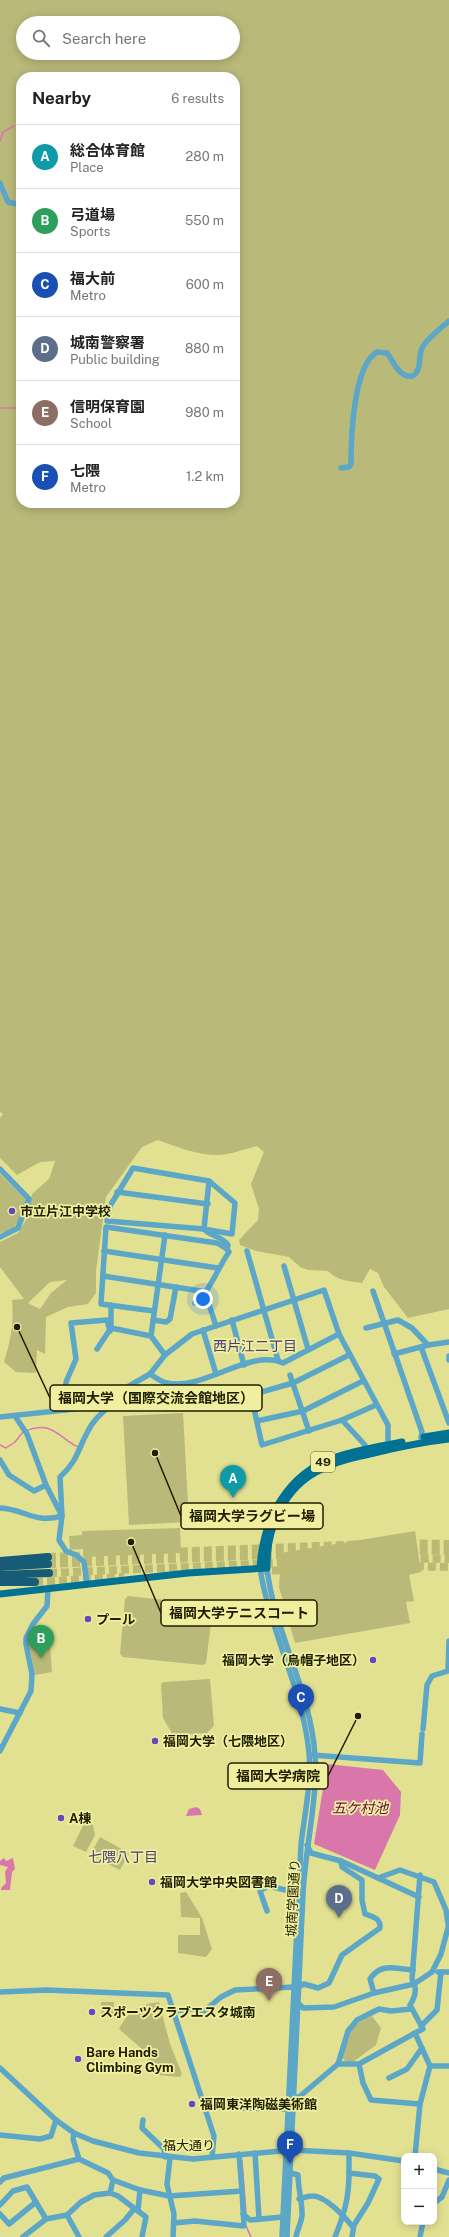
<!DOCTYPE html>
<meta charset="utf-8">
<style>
body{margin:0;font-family:"Public Sans","Noto Sans JP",sans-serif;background:#f2f2f2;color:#222}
.controls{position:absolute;right:12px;bottom:12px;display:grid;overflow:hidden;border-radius:8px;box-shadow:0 2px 10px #0003}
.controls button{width:36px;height:36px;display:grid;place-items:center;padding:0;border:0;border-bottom:1px solid #e0e0e0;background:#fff;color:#222;font:20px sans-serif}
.you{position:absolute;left:203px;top:1299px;width:14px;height:14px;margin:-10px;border:3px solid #fff;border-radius:50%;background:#1a73e8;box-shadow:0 0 0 6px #1a73e833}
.badge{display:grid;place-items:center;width:26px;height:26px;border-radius:50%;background:#b45309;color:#fff;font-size:13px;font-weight:700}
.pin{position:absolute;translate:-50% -33px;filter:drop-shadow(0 1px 2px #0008)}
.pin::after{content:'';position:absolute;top:21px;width:14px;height:12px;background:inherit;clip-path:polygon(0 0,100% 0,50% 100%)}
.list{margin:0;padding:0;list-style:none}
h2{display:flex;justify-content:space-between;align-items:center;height:52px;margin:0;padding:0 16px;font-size:17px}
h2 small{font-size:13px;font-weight:400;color:#767676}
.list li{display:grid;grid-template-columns:26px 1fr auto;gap:12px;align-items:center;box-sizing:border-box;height:64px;padding:0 16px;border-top:1px solid #e0e0e0}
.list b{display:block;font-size:15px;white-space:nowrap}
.list p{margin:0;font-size:13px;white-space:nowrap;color:#767676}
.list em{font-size:13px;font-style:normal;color:#767676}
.icon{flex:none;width:22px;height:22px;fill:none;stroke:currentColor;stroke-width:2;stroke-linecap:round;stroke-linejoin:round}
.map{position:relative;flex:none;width:449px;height:2237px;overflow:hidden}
.search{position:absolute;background:#fff;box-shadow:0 2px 10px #0003;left:16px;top:16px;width:224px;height:44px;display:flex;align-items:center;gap:10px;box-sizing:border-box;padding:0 14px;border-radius:22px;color:#767676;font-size:15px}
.panel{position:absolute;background:#fff;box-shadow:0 2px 10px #0003;left:16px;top:72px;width:224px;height:436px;border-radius:16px}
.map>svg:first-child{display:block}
.green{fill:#b9b97a;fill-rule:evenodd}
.water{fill:#d977ab}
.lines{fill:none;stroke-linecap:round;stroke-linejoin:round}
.stream{stroke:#d977ab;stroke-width:1.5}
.highway-tunnel{stroke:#bbba75;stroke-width:8;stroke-dasharray:8 4;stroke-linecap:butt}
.minor{stroke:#5ca7c7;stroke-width:5.5}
.major{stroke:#017194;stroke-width:7}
.highway{stroke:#165c76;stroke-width:8}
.poi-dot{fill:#6247c0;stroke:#efef9f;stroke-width:1.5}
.labels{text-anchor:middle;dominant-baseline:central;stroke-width:3.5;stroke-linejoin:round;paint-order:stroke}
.shield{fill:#efef9f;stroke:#5d5d30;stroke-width:1}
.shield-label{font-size:12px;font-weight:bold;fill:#1f1e00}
.poi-label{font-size:13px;font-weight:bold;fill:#1f1e00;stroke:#efef9f;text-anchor:start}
.street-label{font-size:13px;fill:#1f1e00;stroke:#efef9f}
.neighbourhood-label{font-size:14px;fill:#473e7b;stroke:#efef9f}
.water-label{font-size:14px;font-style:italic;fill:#650b44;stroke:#efef9f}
.leader{fill:none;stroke:#1f1e00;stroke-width:1.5}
.callout-dot{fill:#1f1e00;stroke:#efef9f;stroke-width:1.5}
.callout{fill:#efef9f;stroke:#1f1e00;stroke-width:1.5}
.callout-label{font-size:14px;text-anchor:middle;font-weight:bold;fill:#1f1e00}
</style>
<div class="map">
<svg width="449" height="2237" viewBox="0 0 449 2237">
<rect width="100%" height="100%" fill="#e2e192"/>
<!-- green -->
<g class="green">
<path d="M0,0H449V1309L408,1318L384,1287L378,1273L370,1269L362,1283C350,1281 337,1281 328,1271L308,1270L300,1267L289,1257L256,1251L240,1245L239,1240L258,1220L259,1209L251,1184L264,1152L257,1146C245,1149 230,1155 218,1155C197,1155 177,1147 158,1140L142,1147L106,1197L96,1271V1293L88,1304L68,1307L46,1317L45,1354L37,1350L36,1373L16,1372L4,1362C11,1340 14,1322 12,1300L24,1299L0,1267V1242L18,1233L26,1220L32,1194L49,1179L55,1161L40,1162L17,1175L0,1158V1118L3,1114L0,1112ZM23,23H233V53H23ZM21,77H235V503H21ZM67,1280L51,1293L40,1309L28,1303L50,1282Z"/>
<path d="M0,1174L27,1201C22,1218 19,1229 0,1233Z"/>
<path d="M183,1413L189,1522L129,1525L123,1416Z"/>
<path d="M180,1528L181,1553L83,1557V1549L70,1550L69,1536L82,1535V1531Z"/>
<path d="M415,1531L421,1572L409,1575L414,1601L406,1602L410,1623L295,1643L279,1587L281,1553Z"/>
<path d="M128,1596L212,1605L213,1607L206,1663L203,1665L123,1657L120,1654L125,1599Z"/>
<path d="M29,1644L50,1645L52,1672L35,1675Z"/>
<path d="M210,1679L214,1726L207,1733L173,1735L163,1718L161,1684L164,1682Z"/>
<path d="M88,1822L93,1825L95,1835L86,1852L73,1846L83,1826Z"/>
<path d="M100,1837L129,1853L120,1870L90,1855Z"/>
<path d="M186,1892L202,1918L212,1949L206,1957L178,1953V1935H200V1918L181,1917L180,1893Z"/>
<path d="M101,2002H114L113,2017L101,2016Z"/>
<path d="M159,2002L170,2044L182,2074L180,2077L158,2075L142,2049L119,2029C128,2012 139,2004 159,2002Z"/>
<path d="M372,2016L381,2028L376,2045L353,2062H346L342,2058C349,2033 347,2026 372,2016Z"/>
</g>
<!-- water -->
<g class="water">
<path d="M327,1764L383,1770L401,1792L400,1815L375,1870L314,1844Z"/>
<path d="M196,1807L200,1809L202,1815L186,1816L189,1809Z"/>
<path d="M4,1858L6,1861L13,1858L15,1869L12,1872L10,1890H1V1888L6,1883L5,1872L8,1867L0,1865V1861Z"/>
</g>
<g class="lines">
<!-- stream -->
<g class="stream">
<path d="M0,141L3,132L14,126"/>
<path d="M0,408H21"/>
<path d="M26,1431C46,1423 54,1430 68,1441C72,1444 74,1446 79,1447"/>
<path d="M0,1445L6,1448L15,1442L23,1432"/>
<path d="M242,2161L246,2213"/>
<path d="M246,2226L251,2237"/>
</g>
<!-- highway-tunnel -->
<g class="highway-tunnel">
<path d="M48,1557L392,1543L449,1544"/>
<path d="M48,1564L392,1550L449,1551"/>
<path d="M260,1571L392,1566L449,1567"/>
<path d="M49,1573L392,1558L449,1559"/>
<path d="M35,1582L124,1577"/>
</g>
<!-- minor -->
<g class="minor">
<path d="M0,183L8,202L21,205"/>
<path d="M341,468L349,467L351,464C351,438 353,366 377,352L387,353C394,363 400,379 413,376C423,369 417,356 423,346C430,336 440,329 449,321"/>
<path d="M133,1168L209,1181L235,1203L232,1234L204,1229L107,1221L110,1206Z"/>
<path d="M0,1169L29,1199L18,1228L0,1237"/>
<path d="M117,1192L208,1204"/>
<path d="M104,1251L218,1268"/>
<path d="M247,1251L278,1360"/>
<path d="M284,1266L308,1349"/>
<path d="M103,1276L207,1292"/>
<path d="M373,1291L422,1432L421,1438"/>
<path d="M206,1295L216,1326"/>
<path d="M195,1303C211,1290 217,1269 229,1252L227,1249L228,1245C222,1236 211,1237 204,1229L209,1181"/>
<path d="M111,1305V1328L151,1336L165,1355"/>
<path d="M154,1311L101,1304L106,1227L217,1243L227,1249"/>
<path d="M153,1320L166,1322L170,1319L176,1287"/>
<path d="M232,1320L244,1365"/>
<path d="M366,1328L398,1320L412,1328L428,1345"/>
<path d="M203,1330L216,1374"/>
<path d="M151,1336L165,1235"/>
<path d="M421,1347L449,1423"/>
<path d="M97,1349L111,1328"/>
<path d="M394,1354L428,1345L449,1342"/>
<path d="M449,1356V1360"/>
<path d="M150,1374C155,1377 161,1382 167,1383C204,1391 249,1348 283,1363L339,1334"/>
<path d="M290,1375L309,1431"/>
<path d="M247,1393L251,1395L262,1445L342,1420L376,1405"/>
<path d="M251,1395L293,1383L349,1355"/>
<path d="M66,1410V1382L76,1359L71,1323L107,1320L110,1331"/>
<path d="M15,1416L27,1434L46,1485L62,1516L59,1540L66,1551L76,1555L84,1562L87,1584"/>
<path d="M0,1417L111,1405L122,1390L150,1374L165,1355L192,1334L324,1290L339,1334L388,1425V1444"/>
<path d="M342,1420L365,1445L364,1450"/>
<path d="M257,1421L303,1411L363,1381"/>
<path d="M0,1460L9,1475L34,1491L46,1485"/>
<path d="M0,1508C25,1509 34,1524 62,1516L60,1477C77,1462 78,1449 88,1431C93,1420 102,1413 111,1405"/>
<path d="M260,1568C269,1628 300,1684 308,1744C313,1777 305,1811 301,1844L282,2237"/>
<path d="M267,1568C274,1632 311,1691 315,1755C318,1799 305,1849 303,1894C297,2008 293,2123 287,2237"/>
<path d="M0,1709L20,1713"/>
<path d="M423,1729L427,1685L432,1676L448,1671L449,1641"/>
<path d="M0,1751L31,1691L32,1674L26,1644V1638L33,1624L47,1606L48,1589"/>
<path d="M312,1755L420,1763L422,1734"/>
<path d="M307,1845L311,1853L341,1861L378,1878L400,1870L434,1882L446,1910L448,1924"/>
<path d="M378,1878L419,1897"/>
<path d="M267,1911L260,1891L268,1886L299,1893"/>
<path d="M438,1972H449"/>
<path d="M300,1986L304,1984L318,1988L329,1983L342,1955L380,1928C381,1918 373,1917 365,1914L362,1900V1880L342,1867L341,1861"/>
<path d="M0,1992L47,1990L168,1995L214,2136L212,2157"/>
<path d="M374,1993L370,1979C381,1962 395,1969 413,1970"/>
<path d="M299,2004L303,2008L334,2007L374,1993L414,1984L412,1979L420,1875"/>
<path d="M173,2011L195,2009L204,2011L221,1997L235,1990L294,1987"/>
<path d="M421,2026L437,2010L441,1972"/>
<path d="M338,2064H359L415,2033"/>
<path d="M359,2064L363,2083L371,2100L420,2104"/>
<path d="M430,2066H449"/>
<path d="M0,2068L56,2120L74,2133L93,2141L139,2153L193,2159L292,2150L349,2153L404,2161"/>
<path d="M389,2078L407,2069L422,2048"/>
<path d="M295,2097H299L338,2064L348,2031L357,2020L379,2009L391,2011L411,2009"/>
<path d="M204,2107L287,2109"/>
<path d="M143,2120L142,2128L164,2149L165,2157"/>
<path d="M0,2135L40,2139L51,2136L56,2120"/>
<path d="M255,2153L259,2219"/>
<path d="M415,2156L420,2104L430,2066L415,2033L423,2029L410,2005C414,1999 417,1991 414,1984L432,1972L441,1954L449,1924"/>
<path d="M170,2158L167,2184L174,2214L173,2237"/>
<path d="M434,2169L449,2173"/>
<path d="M291,2173L298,2175C298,2188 302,2200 302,2213C303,2220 297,2229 296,2237"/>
<path d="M349,2173V2153"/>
<path d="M113,2180L140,2190L169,2196L242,2191L239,2154"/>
<path d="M0,2182L4,2178L79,2159"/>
<path d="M110,2193L118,2196L146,2217L142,2237"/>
<path d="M299,2199C303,2198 308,2196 312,2196C325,2195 346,2218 353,2227"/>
<path d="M434,2203L442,2197L449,2180"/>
<path d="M0,2205L13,2191L27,2187L46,2219"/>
<path d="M138,2210L140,2190"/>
<path d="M0,2214L9,2224L36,2202"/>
<path d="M243,2214L250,2220L283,2217"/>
<path d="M67,2215L79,2237"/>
<path d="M174,2223L195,2221L244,2226L242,2191"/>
<path d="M23,2237L46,2219L67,2215L81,2202L94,2195L110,2193L113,2180L108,2173L79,2159L73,2139L74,2133"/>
<path d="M106,2237L125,2220L134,2209"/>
<path d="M335,2237C344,2214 349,2199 349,2173L375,2176L379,2179L368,2203L354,2225L352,2237"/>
<path d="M420,2237L423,2222"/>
</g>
<!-- major -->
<g class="major">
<path d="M424,1437L449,1433"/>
<path d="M260,1568C263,1519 287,1473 336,1457C357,1450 380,1446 402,1442"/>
<path d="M0,1594L188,1573L267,1568C266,1529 284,1486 322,1469C338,1461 356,1457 374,1453C399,1447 423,1442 449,1439"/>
</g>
<!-- highway -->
<g class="highway">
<path d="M0,1561L48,1557"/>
<path d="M0,1567L48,1564"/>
<path d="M0,1575L49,1573"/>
<path d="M0,1582H35"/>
</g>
</g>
<!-- markers -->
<g class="poi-dot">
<circle cx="12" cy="1211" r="4"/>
<circle cx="88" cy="1619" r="4"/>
<circle cx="373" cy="1660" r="4"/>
<circle cx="155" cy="1741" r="4"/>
<circle cx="61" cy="1818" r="4"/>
<circle cx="152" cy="1882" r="4"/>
<circle cx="92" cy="2012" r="4"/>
<circle cx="78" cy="2059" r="4"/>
<circle cx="192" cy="2104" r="4"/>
</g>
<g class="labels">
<!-- shield labels -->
<rect class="shield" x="311" y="1452" width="24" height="20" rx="3"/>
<g class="shield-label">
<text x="323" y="1462">49</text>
</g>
<!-- poi labels -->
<g class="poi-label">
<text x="20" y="1211">市立片江中学校</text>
<text x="96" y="1619">プール</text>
<text x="365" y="1660" text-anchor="end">福岡大学（烏帽子地区）</text>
<text x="163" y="1741">福岡大学（七隈地区）</text>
<text x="69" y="1818">A棟</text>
<text x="160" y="1882">福岡大学中央図書館</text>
<text x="100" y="2012">スポーツクラブエスタ城南</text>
<text x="86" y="2052">Bare Hands<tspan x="86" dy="15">Climbing Gym</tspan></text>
<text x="200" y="2104">福岡東洋陶磁美術館</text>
</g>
<!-- street labels -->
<g class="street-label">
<text transform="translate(293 1898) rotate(-87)">城南学園通り</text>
<text x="189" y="2145">福大通り</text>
</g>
<!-- neighbourhood labels -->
<g class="neighbourhood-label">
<text x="255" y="1346">西片江二丁目</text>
<text x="123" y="1857">七隈八丁目</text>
</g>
<!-- water labels -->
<g class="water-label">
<text x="360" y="1808">五ケ村池</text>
</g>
</g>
<!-- callouts -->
<path class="leader" d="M17 1327L50 1398M155 1453L181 1516M131 1542L161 1613M358 1716L328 1776"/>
<g class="callout-dot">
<circle cx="17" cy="1327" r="4"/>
<circle cx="155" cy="1453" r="4"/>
<circle cx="131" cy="1542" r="4"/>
<circle cx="358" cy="1716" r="4"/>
</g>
<g class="callout">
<rect x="50" y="1385" width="212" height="26" rx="4"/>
<rect x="181" y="1503" width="142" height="26" rx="4"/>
<rect x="161" y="1600" width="156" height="26" rx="4"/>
<rect x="228" y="1763" width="100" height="26" rx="4"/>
</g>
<g class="callout-label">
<text x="156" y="1403">福岡大学（国際交流会館地区）</text>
<text x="252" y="1521">福岡大学ラグビー場</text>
<text x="239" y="1618">福岡大学テニスコート</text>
<text x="278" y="1781">福岡大学病院</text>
</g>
</svg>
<div class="controls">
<button>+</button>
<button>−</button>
</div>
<div class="you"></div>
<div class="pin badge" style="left:233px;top:1498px;background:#0f9aa8">A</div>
<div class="pin badge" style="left:41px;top:1658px;background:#2e9e5b">B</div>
<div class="pin badge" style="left:301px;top:1717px;background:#1a4fb4">C</div>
<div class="pin badge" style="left:339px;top:1918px;background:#5c6f8a">D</div>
<div class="pin badge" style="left:269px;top:2001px;background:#8d6e63">E</div>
<div class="pin badge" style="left:290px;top:2164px;background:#1a4fb4">F</div>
<div class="search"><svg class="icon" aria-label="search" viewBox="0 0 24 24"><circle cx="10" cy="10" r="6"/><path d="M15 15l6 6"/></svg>Search here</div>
<section class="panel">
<h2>Nearby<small>6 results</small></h2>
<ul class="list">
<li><span class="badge" style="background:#0f9aa8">A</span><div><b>総合体育館</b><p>Place</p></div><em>280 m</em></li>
<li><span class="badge" style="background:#2e9e5b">B</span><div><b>弓道場</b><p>Sports</p></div><em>550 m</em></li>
<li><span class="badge" style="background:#1a4fb4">C</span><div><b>福大前</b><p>Metro</p></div><em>600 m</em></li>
<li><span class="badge" style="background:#5c6f8a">D</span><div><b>城南警察署</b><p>Public building</p></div><em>880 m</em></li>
<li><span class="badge" style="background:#8d6e63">E</span><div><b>信明保育園</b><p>School</p></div><em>980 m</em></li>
<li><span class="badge" style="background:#1a4fb4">F</span><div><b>七隈</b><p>Metro</p></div><em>1.2 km</em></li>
</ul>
</section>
</div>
